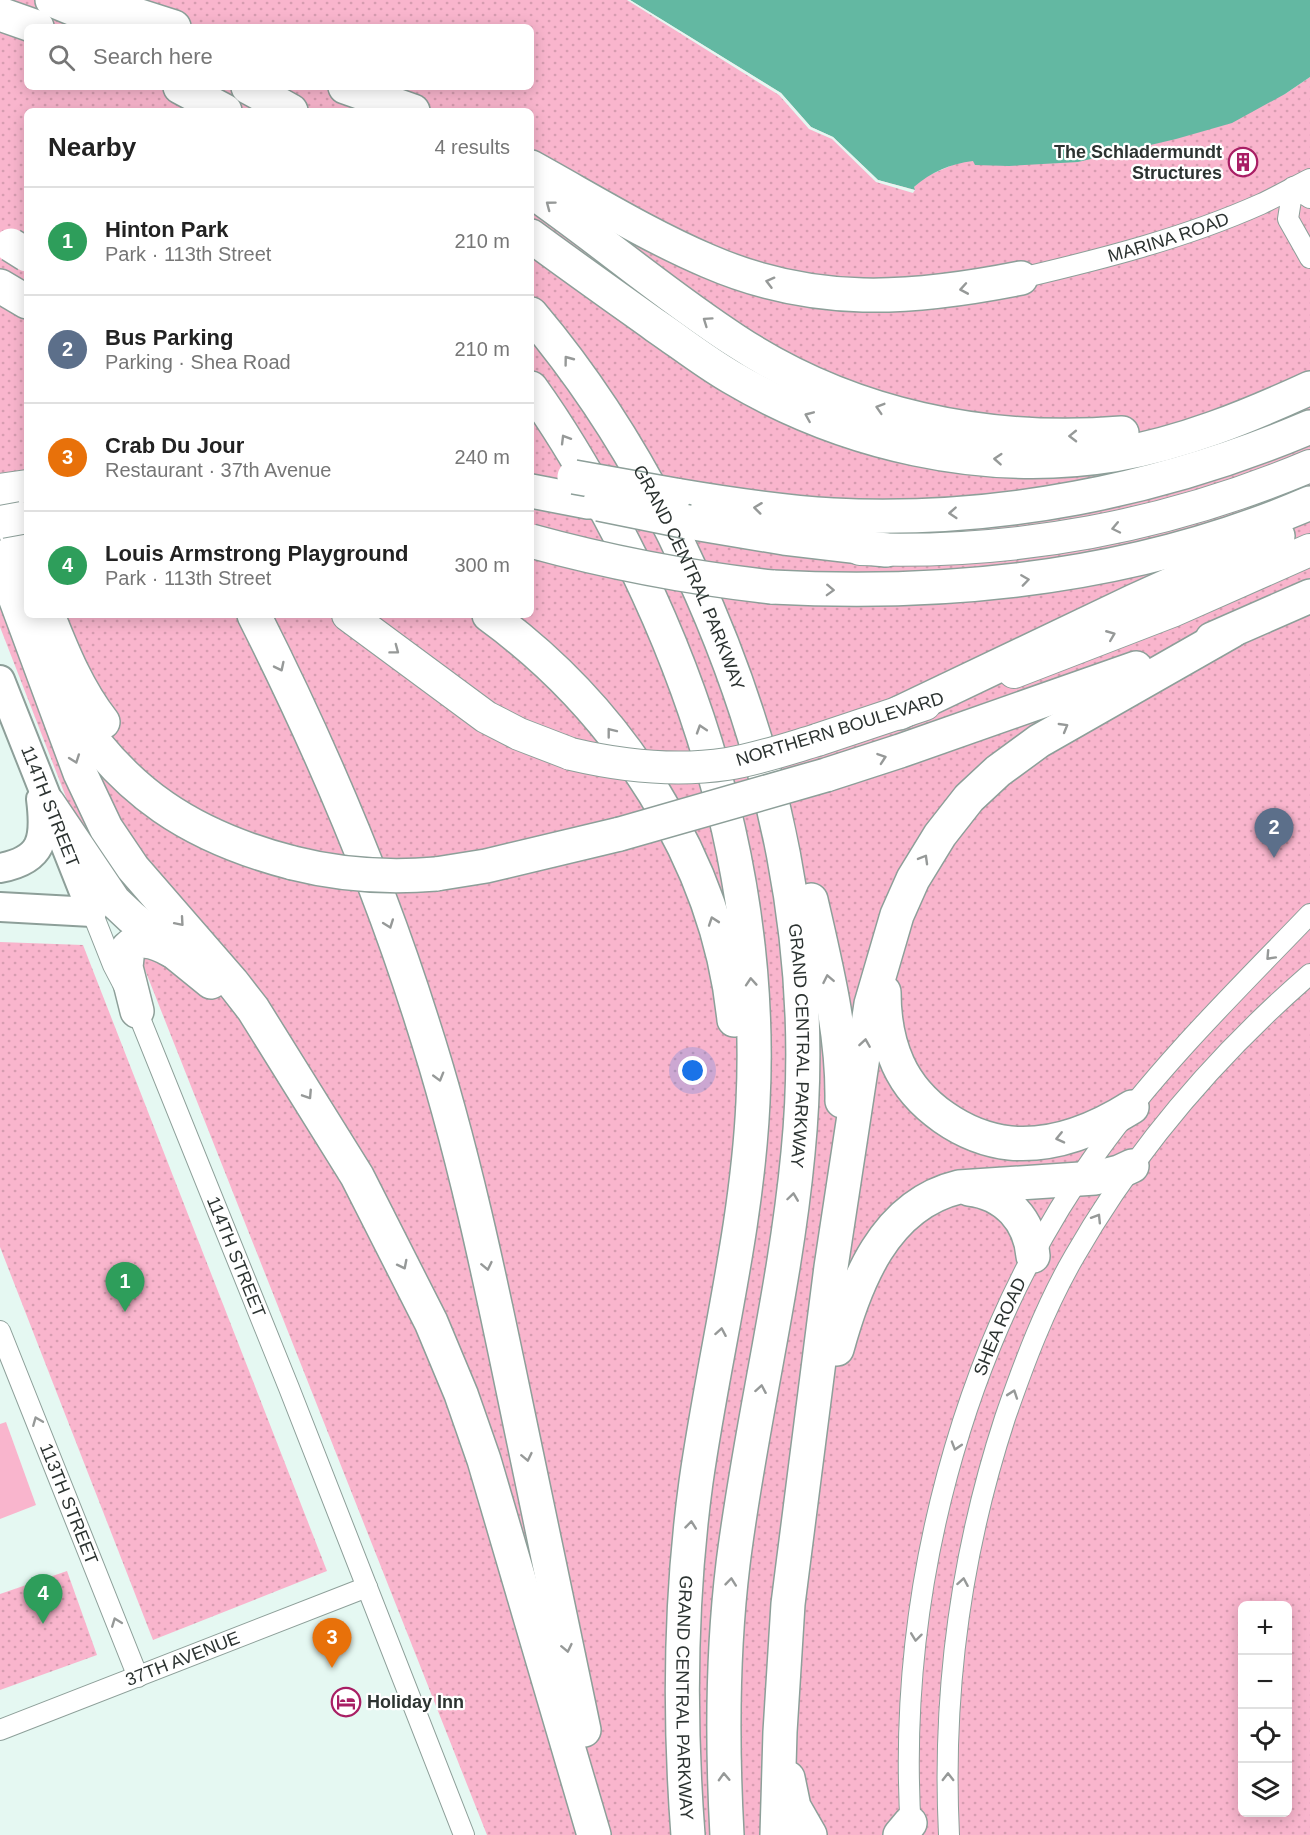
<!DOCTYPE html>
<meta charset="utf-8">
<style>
body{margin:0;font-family:Helvetica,sans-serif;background:#f6f6f6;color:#222}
.controls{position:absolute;right:18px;bottom:18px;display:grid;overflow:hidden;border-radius:9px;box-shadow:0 3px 15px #0003}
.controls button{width:54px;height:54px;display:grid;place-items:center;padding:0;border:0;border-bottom:2px solid #e0e0e0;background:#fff;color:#222;font:30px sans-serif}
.you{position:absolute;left:693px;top:1071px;width:21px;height:21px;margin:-15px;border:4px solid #fff;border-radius:50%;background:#1a73e8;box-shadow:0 0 0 9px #1a73e833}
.badge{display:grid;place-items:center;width:39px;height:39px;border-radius:50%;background:#a81e64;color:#fff;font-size:20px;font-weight:700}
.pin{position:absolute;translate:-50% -50px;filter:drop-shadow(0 2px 3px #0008)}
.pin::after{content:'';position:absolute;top:32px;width:21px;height:18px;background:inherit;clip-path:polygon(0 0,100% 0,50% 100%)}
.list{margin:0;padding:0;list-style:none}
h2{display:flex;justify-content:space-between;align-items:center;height:78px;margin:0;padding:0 24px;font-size:26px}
h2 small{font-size:20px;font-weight:400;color:#767676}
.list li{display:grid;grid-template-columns:39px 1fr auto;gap:18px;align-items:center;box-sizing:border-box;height:108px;padding:0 24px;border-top:2px solid #e0e0e0}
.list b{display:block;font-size:22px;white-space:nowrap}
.list p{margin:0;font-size:20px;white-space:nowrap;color:#767676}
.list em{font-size:20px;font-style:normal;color:#767676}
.icon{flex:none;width:33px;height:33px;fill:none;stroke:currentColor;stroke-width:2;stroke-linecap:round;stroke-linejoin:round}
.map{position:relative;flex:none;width:1310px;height:1835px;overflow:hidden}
.search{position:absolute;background:#fff;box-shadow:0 3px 15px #0003;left:24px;top:24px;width:510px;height:66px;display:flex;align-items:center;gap:15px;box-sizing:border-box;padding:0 21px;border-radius:9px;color:#767676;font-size:22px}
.panel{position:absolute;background:#fff;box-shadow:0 3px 15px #0003;left:24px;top:108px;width:510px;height:510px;border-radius:9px}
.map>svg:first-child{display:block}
.green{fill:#f9b5cd}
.park{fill:url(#park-dots);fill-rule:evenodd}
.water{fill:#63b8a2}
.pier{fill:#e5f8f2}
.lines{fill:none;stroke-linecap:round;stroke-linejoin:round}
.street-casing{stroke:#8d9f99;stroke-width:22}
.secondary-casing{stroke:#8d9f99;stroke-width:32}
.primary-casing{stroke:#8d9f99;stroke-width:34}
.highway-casing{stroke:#8d9f99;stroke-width:36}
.street{stroke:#fff;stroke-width:20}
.secondary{stroke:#fff;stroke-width:28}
.primary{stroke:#fff;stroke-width:32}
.highway{stroke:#fff;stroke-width:33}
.primary-bridge-casing{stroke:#8d9f99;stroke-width:34;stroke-linecap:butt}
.highway-bridge-casing{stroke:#8d9f99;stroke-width:36;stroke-linecap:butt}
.primary-bridge{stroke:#fff;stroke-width:32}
.highway-bridge{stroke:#fff;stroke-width:33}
.oneway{stroke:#969998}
.labels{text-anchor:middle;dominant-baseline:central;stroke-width:4.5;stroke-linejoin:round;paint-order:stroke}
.poi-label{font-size:18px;font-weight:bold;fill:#2c3331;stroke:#fff;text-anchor:end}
.street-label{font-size:18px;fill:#2c3331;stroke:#fff}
</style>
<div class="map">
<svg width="1310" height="1835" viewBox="0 0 1310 1835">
<defs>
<pattern id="park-dots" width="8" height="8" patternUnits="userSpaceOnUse" patternTransform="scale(1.5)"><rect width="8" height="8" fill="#f9b5cd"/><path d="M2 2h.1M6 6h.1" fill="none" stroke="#d69cb0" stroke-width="1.8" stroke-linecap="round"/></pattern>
</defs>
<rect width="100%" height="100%" fill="#e5f8f2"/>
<!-- green -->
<path class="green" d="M6,1422L36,1505L0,1519V1424Z"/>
<!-- park -->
<g class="park">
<path d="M0,0H630L781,93L811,127L833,137L878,180L914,187L925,177L957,163L1285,94L1310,77V1835H487L115,894L76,823L0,627ZM27,27H531V87H27ZM27,111H531V615H27ZM1242,1606H1288V1812H1242Z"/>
<path d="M0,942L83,945L327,1571L153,1640L0,1247Z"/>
<path d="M67,1571L97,1655L0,1690V1594Z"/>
</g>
<!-- water -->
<path class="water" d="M630,0H1310V77L1285,94L1232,123L1176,139L1078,162L1009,166L975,165L973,161C950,164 931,172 914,187L915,190L878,180L833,137L811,127L781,93Z"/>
<!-- pier -->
<path class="pier" d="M627,0H630L781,93L811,127L833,137L878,180L915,190L913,193L876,182L832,139L809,129L779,95Z"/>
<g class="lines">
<!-- street casing -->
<g class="street-casing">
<g id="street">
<path d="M1310,198L1293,187L1288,219L1310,258"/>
<path id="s1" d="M1021,278C1102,259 1185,238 1261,204C1278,196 1294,187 1310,179"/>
<path id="s2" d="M92,912L113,965L137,1011L289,1388L464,1835"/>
<path id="s3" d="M0,1331L138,1677"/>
<path id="s4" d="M0,1730L367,1587"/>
<path id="s5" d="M911,1832C896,1598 960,1342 1098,1151C1160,1065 1237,990 1310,914"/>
<path d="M949,1835C942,1693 961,1553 1005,1418C1024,1363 1045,1307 1074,1257C1135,1150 1217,1055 1310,974"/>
</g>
</g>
<!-- secondary casing -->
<g class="secondary-casing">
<g id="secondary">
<path id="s6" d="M0,680L92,912L0,907"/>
<path d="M0,868C43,860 46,839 41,799"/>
</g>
</g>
<!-- primary casing -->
<g class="primary-casing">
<g id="primary">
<path d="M0,490L27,486"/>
<path d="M860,549C1015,555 1168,526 1310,466"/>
<path d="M348,615L486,717L519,734L571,754"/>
<path d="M1014,672L1172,611L1310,550"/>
<path d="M817,740L925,704"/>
</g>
</g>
<!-- highway casing -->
<g class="highway-casing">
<g id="highway">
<path d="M52,0L110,24"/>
<path d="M90,0L174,27"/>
<path d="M0,14L37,27"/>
<path d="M180,87L225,111"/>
<path d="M248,87L291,111"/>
<path d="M345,87L413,111"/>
<path d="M531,167C589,199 647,235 708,261C814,307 911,300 1021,278"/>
<path d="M531,191C600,239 665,295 736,341C850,416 987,444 1122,433"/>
<path d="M531,236C573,267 614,296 656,326C681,343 705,362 731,377C844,444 983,476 1114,455C1183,443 1247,417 1310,388"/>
<path d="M0,286L27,302"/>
<path id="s7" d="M531,314C597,392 649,478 691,571C775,753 818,952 798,1153C785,1291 750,1426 733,1564C722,1654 722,1744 727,1835"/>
<path id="s8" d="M531,388C572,445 606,507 637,570C717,736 762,917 753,1102C747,1230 714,1355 696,1482C680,1599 679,1717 688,1835"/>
<path d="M531,491L588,502"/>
<path d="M0,493L27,562"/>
<path d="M675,495C728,504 780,512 833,515C997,523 1159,491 1310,427"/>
<path d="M688,522L784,538L886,550"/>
<path d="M0,557L80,773L106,828L133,868L232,982L253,1009L357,1176L431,1322L461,1394L484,1460L594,1835"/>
<path d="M772,587C955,597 1140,576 1310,503"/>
<path d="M48,615C63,653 78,690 103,722"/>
<path d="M254,615C320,746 378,881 422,1021C463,1148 490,1278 517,1409C540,1516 562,1623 584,1730"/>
<path d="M489,615C618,709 718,859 734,1020"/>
<path d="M1212,639L1310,596"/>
<path d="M67,704C124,793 192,837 293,863"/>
<path d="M899,713L1134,601L1278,536"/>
<path d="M826,775L900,751L1136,668"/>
<path d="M48,803L114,901L131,917L211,982"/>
<path d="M436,874L486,866L620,834"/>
<path d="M811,900C826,966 843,1033 842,1101"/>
<path d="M884,992C884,1016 888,1042 898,1064C917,1106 964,1138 1010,1143C1053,1147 1097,1129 1132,1107"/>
<path d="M137,1011L126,967L128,948C140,935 158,943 172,951"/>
<path d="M969,1189C1006,1193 1030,1221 1033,1256"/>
<path d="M837,1349C855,1283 884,1205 959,1187L1095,1178L1119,1172L1132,1166"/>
<path d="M788,1778L794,1807L810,1835"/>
<path d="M777,1835L780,1732L788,1604L831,1267L871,1004L897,915L913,879L940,835L969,798L998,771L1039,741L1232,631"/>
<path d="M900,1835L910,1823"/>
</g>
</g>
<!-- street -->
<use href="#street" class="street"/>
<!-- secondary -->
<use href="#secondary" class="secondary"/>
<!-- primary -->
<use href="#primary" class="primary"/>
<!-- highway -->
<use href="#highway" class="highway"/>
<!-- primary-bridge casing -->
<g class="primary-bridge-casing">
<g id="primary-bridge">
<path d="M0,522L22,518"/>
<path d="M571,754C622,766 674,772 727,764C758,759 787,749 817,740"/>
</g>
</g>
<!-- highway-bridge casing -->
<g class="highway-bridge-casing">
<g id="highway-bridge">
<path d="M11,245L27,255"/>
<path d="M574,477L675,495"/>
<path d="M599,504L688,522"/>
<path d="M531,541C611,563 690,578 772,587"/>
<path d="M620,834L826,775"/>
<path d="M293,863C340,875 388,878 436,874"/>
</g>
</g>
<!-- primary-bridge -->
<use href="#primary-bridge" class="primary-bridge"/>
<!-- highway-bridge -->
<use href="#highway-bridge" class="highway-bridge"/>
</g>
<!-- one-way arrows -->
<defs><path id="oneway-chevron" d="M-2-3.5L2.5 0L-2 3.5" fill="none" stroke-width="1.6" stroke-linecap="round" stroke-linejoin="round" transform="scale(1.5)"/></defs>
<g class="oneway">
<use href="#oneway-chevron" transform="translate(550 205) rotate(-143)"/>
<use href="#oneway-chevron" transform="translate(770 282) rotate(-165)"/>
<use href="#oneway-chevron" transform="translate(964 289) rotate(170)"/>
<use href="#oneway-chevron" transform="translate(707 321) rotate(-145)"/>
<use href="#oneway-chevron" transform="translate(568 360) rotate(-127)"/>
<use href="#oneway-chevron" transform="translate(880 408) rotate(-163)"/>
<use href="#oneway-chevron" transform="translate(809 416) rotate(-157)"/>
<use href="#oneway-chevron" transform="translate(1073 436) rotate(179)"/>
<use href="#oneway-chevron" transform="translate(565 439) rotate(-121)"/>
<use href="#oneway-chevron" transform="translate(998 459) rotate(-176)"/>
<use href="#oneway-chevron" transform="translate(758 508) rotate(-173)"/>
<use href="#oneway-chevron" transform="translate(953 513) rotate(176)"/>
<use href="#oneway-chevron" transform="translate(1116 528) rotate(168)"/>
<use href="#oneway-chevron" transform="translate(1025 580) rotate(-8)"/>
<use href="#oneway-chevron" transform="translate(830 590) rotate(2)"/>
<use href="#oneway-chevron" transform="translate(1111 635) rotate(-22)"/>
<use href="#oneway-chevron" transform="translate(395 650) rotate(37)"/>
<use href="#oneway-chevron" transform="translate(280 667) rotate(64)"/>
<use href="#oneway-chevron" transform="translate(1064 727) rotate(-30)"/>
<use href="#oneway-chevron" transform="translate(701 729) rotate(-108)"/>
<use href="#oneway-chevron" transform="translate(611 732) rotate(-128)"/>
<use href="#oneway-chevron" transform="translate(882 758) rotate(-19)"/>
<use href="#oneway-chevron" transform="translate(75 759) rotate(70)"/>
<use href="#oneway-chevron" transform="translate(924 859) rotate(-60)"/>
<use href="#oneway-chevron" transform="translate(713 921) rotate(-109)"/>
<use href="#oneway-chevron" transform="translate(180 922) rotate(49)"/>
<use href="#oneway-chevron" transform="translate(389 924) rotate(70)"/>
<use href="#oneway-chevron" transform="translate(1270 956) rotate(133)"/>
<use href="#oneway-chevron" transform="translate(828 979) rotate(-101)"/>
<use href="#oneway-chevron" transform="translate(751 982) rotate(-94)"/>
<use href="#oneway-chevron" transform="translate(865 1043) rotate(-81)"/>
<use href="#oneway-chevron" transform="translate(439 1077) rotate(74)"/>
<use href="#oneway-chevron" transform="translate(308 1095) rotate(57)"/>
<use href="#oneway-chevron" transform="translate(1060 1138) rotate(167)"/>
<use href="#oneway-chevron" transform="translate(793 1197) rotate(-82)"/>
<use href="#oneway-chevron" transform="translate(1097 1218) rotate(-58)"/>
<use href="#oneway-chevron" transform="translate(403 1265) rotate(63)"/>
<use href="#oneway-chevron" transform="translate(487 1266) rotate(78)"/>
<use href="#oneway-chevron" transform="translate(721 1332) rotate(-80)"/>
<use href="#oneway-chevron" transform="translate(761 1389) rotate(-80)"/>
<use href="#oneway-chevron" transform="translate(1013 1394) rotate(-71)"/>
<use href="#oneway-chevron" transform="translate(37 1421) rotate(-112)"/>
<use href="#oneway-chevron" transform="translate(956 1446) rotate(107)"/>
<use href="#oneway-chevron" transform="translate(527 1457) rotate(78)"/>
<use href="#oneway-chevron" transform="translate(691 1525) rotate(-84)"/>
<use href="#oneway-chevron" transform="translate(731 1582) rotate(-84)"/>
<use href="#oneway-chevron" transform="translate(963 1582) rotate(-80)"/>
<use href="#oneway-chevron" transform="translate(116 1622) rotate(-111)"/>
<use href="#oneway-chevron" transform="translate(916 1637) rotate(97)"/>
<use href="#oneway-chevron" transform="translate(567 1648) rotate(78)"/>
<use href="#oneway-chevron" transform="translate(724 1777) rotate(-92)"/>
<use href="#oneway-chevron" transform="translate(948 1777) rotate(-90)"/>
</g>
<!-- icons -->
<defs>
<g id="building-ring" transform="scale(1.5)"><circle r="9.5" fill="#fff" stroke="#a81e64" stroke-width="1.5"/><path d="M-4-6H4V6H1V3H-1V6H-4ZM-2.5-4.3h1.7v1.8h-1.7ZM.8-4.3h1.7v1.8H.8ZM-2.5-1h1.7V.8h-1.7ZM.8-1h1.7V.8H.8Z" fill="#a81e64"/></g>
<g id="hotel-ring" transform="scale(1.5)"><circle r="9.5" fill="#fff" stroke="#a81e64" stroke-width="1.5"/><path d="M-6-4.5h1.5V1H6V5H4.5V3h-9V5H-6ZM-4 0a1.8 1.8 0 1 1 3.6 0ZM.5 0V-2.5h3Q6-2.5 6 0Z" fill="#a81e64"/></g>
</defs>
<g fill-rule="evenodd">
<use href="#building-ring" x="1243" y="162"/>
<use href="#hotel-ring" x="346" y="1702"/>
</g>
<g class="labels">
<!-- poi labels -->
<g class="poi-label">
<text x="1222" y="152">The Schladermundt<tspan x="1222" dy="21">Structures</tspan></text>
<text x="367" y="1702" text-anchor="start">Holiday Inn</text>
</g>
<!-- street labels -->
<g class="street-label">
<text stroke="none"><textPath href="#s1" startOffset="153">MARINA ROAD</textPath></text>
<text stroke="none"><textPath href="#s7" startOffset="309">GRAND CENTRAL PARKWAY</textPath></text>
<text transform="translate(840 729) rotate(-17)">NORTHERN BOULEVARD</text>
<text stroke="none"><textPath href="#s6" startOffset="136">114TH STREET</textPath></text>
<text stroke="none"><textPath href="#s7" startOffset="795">GRAND CENTRAL PARKWAY</textPath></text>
<text stroke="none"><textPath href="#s2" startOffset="374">114TH STREET</textPath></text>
<text stroke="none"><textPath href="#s5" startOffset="518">SHEA ROAD</textPath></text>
<text stroke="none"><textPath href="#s3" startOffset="186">113TH STREET</textPath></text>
<text stroke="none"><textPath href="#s4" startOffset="196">37TH AVENUE</textPath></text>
<text stroke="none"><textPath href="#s8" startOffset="1362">GRAND CENTRAL PARKWAY</textPath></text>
</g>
</g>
</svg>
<div class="controls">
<button>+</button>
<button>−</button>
<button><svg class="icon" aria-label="locate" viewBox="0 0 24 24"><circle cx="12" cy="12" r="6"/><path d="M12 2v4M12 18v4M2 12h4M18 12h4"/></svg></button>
<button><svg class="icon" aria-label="layers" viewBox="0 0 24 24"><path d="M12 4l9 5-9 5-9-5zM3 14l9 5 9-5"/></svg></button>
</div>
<div class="you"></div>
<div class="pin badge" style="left:125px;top:1312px;background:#2e9e5b">1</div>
<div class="pin badge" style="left:1274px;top:858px;background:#5c6f8a">2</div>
<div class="pin badge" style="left:332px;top:1668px;background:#e8710a">3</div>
<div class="pin badge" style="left:43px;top:1624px;background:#2e9e5b">4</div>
<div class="search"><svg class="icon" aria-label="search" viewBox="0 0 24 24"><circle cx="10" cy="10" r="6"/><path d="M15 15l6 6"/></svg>Search here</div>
<section class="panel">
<h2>Nearby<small>4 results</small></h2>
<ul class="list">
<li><span class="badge" style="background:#2e9e5b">1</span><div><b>Hinton Park</b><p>Park · 113th Street</p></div><em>210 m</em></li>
<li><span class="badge" style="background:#5c6f8a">2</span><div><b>Bus Parking</b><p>Parking · Shea Road</p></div><em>210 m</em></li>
<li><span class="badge" style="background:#e8710a">3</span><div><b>Crab Du Jour</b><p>Restaurant · 37th Avenue</p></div><em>240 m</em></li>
<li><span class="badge" style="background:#2e9e5b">4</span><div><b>Louis Armstrong Playground</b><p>Park · 113th Street</p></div><em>300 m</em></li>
</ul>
</section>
</div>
